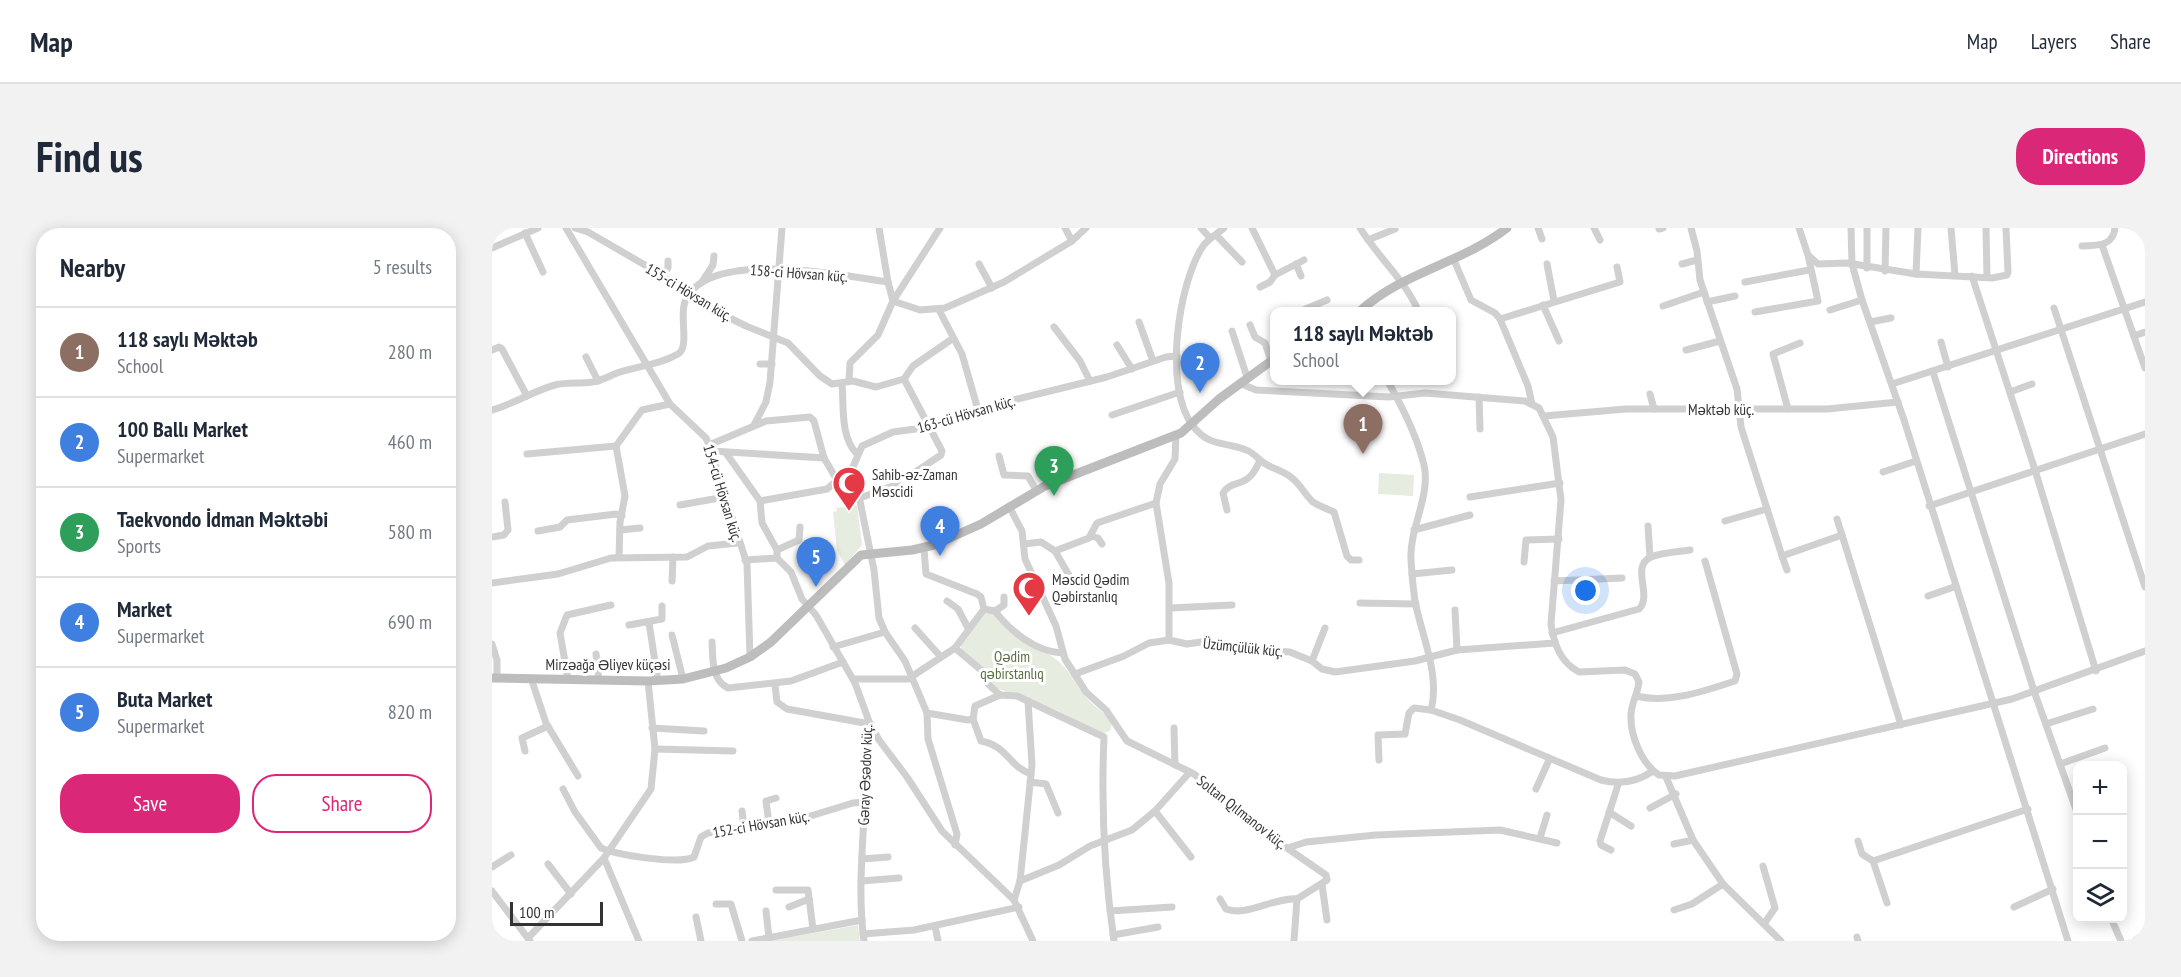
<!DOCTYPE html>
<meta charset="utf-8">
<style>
body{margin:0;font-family:"PT Sans Narrow",sans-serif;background:#f2f2f3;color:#1f2937}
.controls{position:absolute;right:18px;bottom:18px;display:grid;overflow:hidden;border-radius:12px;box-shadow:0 3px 15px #0003}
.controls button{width:54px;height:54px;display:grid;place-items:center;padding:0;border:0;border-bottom:2px solid #e0e1e3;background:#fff;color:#1f2937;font:30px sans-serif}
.scale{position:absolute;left:18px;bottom:15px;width:93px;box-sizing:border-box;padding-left:6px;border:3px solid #333;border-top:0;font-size:16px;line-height:21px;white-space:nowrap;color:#333;-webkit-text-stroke:4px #fff;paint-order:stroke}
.you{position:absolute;left:1094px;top:363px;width:21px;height:21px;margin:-15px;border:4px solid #fff;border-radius:50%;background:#1a73e8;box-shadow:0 0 0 9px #1a73e833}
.badge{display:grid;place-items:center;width:39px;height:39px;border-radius:50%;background:#db2777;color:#fff;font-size:20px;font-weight:700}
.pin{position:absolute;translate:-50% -50px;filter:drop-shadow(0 2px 3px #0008)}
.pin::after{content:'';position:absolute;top:32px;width:21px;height:18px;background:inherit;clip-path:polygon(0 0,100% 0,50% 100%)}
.popup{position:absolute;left:778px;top:79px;width:186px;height:78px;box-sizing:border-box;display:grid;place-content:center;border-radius:12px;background:#fff;filter:drop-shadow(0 2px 4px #0005);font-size:20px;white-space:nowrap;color:#747a83}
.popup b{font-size:22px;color:#1f2937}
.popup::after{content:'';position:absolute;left:50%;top:100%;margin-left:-12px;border:12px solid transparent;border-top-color:#fff}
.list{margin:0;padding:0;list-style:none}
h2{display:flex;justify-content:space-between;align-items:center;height:78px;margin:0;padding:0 24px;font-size:26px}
h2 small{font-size:20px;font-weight:400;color:#747a83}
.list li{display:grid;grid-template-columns:39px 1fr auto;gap:18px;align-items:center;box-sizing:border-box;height:90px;padding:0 24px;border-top:2px solid #e0e1e3}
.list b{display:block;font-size:22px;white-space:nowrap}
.list p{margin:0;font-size:20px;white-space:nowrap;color:#747a83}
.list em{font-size:20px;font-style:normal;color:#747a83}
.actions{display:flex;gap:12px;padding:18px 24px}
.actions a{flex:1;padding:14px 0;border:2px solid #db2777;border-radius:24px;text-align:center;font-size:21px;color:#db2777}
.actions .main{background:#db2777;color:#fff}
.icon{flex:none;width:33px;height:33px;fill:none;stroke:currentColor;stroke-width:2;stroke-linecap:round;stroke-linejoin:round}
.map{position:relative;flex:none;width:1653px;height:713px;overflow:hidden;border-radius:24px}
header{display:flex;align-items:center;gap:36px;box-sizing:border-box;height:84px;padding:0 30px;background:#fff;border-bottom:2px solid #e0e1e3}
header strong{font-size:28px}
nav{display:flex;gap:33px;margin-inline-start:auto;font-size:21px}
.intro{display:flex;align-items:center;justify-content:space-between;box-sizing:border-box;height:144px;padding:0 36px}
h1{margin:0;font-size:42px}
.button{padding:15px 27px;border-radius:24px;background:#db2777;color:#fff;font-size:21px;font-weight:700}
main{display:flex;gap:36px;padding:0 36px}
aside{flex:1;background:#fff;border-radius:24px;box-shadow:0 3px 15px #0003}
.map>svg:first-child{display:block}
.green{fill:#e6ecdf}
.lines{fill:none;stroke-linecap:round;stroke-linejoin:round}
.street{stroke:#d0d0d0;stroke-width:7}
.secondary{stroke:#bdbdbd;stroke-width:9}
.labels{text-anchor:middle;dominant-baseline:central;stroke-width:6;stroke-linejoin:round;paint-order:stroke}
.street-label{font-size:15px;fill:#333;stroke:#fff}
.poi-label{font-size:15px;fill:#333;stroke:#fff;text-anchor:start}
.park-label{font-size:15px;fill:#56703f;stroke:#fff}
</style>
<header>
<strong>Map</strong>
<nav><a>Map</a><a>Layers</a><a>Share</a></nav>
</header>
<div class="intro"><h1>Find us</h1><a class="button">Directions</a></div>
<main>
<aside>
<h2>Nearby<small>5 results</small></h2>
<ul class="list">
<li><span class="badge" style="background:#8d6e63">1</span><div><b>118 saylı Məktəb</b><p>School</p></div><em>280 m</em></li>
<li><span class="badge" style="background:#3f7fe0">2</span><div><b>100 Ballı Market</b><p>Supermarket</p></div><em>460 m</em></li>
<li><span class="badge" style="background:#2e9e5b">3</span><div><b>Taekvondo İdman Məktəbi</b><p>Sports</p></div><em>580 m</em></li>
<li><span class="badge" style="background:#3f7fe0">4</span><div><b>Market</b><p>Supermarket</p></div><em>690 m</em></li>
<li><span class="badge" style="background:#3f7fe0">5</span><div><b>Buta Market</b><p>Supermarket</p></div><em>820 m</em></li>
</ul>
<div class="actions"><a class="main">Save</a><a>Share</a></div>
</aside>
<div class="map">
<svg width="1653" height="713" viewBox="0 0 1653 713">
<rect width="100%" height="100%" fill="#fff"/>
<!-- green -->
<g class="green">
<path d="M887,245L922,247L921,268L886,266Z"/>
<path d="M365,277L370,317L353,337L345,322L341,284L345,283L344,280Z"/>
<path d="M492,384L502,385C514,409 540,415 561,429C577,440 582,455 594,469C603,480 612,482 620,496L618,503L612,505L604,503L564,482L504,460L469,421V417Z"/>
<path d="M366,697L368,713H279Z"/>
</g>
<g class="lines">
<!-- street -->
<g class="street">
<path d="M74,0L178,176L214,210L217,217L255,336L258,429"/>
<path d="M83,0L96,4L158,40L222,82L254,98L296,115L328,148L340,156L361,153L384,159L412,151L421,138L460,111"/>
<path d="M387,0L396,54L401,73L428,82L453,80L512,54L580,13L594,0"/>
<path d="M573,0L580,13"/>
<path d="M709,0L718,10"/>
<path d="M732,0C725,6 717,10 711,18C686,56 671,160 701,198C718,220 733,213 754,222C761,224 766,231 772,235C781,241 792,243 800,250C809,257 813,267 821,274C827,278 835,281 842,284L855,328L859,332H867"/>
<path d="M760,0L783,47L812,32"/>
<path d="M868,0C886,29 911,50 925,80"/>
<path d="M1046,0L1050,11"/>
<path d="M1102,0L1108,12"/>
<path d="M1199,0L1205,23L1208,52L1245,161L1249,199L1290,328L1350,307L1409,497"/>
<path d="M1307,0L1316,27L1326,36L1355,35L1424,46L1500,50L1515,47L1516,44L1514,0"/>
<path d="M1359,0L1360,36L1370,72L1412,192L1576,713"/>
<path d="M1375,0V40"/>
<path d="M1459,0L1463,47"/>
<path d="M1494,0L1495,49"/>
<path d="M1167,1L1171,0"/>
<path d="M33,5L51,44"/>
<path d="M724,7L750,34"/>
<path d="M876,12L903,1"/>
<path d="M1610,17L1653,140"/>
<path d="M1590,18C1605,17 1621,19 1623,0"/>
<path d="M0,20L46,0"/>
<path d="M962,32L979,72L1003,85L1008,91L1036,158L1040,176"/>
<path d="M487,36L500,60"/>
<path d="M804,36L809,48"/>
<path d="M1055,36L1062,73"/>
<path d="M1190,36L1205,32"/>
<path d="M1393,43L1394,0"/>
<path d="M1424,46L1426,0"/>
<path d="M170,48L176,40V33"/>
<path d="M1480,48L1543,242L1604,443"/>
<path d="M210,54L221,37L222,28"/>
<path d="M1253,54L1317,42"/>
<path d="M768,59L778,54L783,47"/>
<path d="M1215,74L1243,68"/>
<path d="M1051,77L1067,113"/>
<path d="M1171,78L1212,64"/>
<path d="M1562,80L1653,359"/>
<path d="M447,82L470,126L486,182"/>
<path d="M1338,82L1370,72"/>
<path d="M809,83L835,72"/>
<path d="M1263,84L1326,73L1316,27"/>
<path d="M1008,91L1128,54L1125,39"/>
<path d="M647,94L661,133"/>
<path d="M1378,94L1399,90"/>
<path d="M758,97L763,109L773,115L779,133"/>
<path d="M562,99L588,133L598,153"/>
<path d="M740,103L755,149"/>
<path d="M1642,108L1653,104"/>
<path d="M1449,114L1456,139"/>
<path d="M625,117L640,141"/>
<path d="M0,122L7,119L10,121L35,168"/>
<path d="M1194,122L1228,113"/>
<path d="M94,129L106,153"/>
<path d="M268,136H280"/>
<path d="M1441,144L1542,463L1586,587"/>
<path d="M412,151L450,223L449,227L425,243"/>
<path d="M895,152C910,178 925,208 932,237C939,268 917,301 919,332C920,347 921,363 924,378C931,410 948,449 939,482"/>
<path d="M357,153L358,135L386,107L401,73L448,0"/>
<path d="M747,155L764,162L897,169L933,165L1033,173L1047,180L1061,209L1069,272L1059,396C1062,416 1068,434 1087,444L1133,442L1143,446L1147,454C1146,465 1139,476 1139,487C1138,508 1150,536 1167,547L1183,548L1520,471L1653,423"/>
<path d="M350,156C352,178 348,209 365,226"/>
<path d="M1400,156L1653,74"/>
<path d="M1518,164L1540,156"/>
<path d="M1158,166L1162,181"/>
<path d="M987,169L988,201"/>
<path d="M1296,181L1281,126L1308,115"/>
<path d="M0,182C22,176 41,163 63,157C75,154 88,156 100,154C109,153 117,148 125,145C146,138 167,137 186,126C198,119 187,87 193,74C214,19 352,48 396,54"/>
<path d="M620,187L688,164"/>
<path d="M1052,188L1134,181H1335L1406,174"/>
<path d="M262,197L274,174L278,154L290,0"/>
<path d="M217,217L274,193L318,189L322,193L332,230L345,252"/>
<path d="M220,223L332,230"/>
<path d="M234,225L268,273L270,295L285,322V330"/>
<path d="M35,226L124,218"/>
<path d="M507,228L512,247L536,248L544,262"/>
<path d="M1391,244L1424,233"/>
<path d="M978,269L1068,255"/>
<path d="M368,270L406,256"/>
<path d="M268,273L335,261L361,239"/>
<path d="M188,277L233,269"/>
<path d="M517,278L530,303L533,331L564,398L573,431L594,464L614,482L635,513L702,546L772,604L834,647L835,652L805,671L802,713"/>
<path d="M1437,278L1653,206"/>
<path d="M735,282L731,265C741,249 755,264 768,232"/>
<path d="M1345,291L1350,307"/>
<path d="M1233,293L1275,281"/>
<path d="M1156,298L1158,329"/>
<path d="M128,302L148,300"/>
<path d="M922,302L978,287"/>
<path d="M46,303L68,299L75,292L124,286L130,288"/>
<path d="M599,308L606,310L610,316"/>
<path d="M0,309L12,307L16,302L13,274"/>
<path d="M532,316L549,314L563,323L597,310L605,295L664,275"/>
<path d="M432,321L434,346L485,366L489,369L492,381"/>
<path d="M285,322L307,312L308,299"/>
<path d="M563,323L578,349"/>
<path d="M1290,328L1295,342"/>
<path d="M127,329L128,294L133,268L124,218L150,182L178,176"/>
<path d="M253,332L285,330L299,344L310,371L324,387L363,455L378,496L387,512L415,549L450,603L522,672L541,713"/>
<path d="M1032,334L1034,312L1067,311"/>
<path d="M920,346L960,342"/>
<path d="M180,353L181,329"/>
<path d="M1062,353L1130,350"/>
<path d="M0,355L66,346L119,330L195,329L216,318L246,315"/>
<path d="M1436,368L1462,359"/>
<path d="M455,373L466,381L476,400"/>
<path d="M868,375L924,376"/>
<path d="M679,380L740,377"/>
<path d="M963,382L965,422"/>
<path d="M503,383L512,377V369"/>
<path d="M157,395L166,453"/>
<path d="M137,397L170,391V378"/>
<path d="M423,400L449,429"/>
<path d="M1060,405L1147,381C1161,368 1138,338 1159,329C1171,324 1186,324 1198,322"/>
<path d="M180,407L191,451"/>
<path d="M677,412V355L664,275L668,256L683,231L684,207"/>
<path d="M220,414C221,430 219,452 236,460L299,453L351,434"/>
<path d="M0,416L5,432V450"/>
<path d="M341,419L393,404"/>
<path d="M463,420L489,442L496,456L508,467"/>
<path d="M104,426L107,452"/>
<path d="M820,433L833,400"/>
<path d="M583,446L632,428L657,415L677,412L695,416L716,413L752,421L798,424L820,433L830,441L843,444L923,433L965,422L1063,415"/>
<path d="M39,450L54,495L86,548"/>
<path d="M76,451L68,405L75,387L119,377"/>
<path d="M361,451H416L463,420L492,381L503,383C518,403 544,424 570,425"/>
<path d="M283,457L285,474L295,481L378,496"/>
<path d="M1144,468C1176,476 1212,463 1243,453L1245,446L1213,333"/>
<path d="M435,485L436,511L465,606L463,617"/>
<path d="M481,491L489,513C516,518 516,538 539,546"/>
<path d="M1554,496L1601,481"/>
<path d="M160,500L212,503"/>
<path d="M682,500L683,537"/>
<path d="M163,521L241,523"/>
<path d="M33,523L30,510L56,498"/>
<path d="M887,532L886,507L913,506L917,485L922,480L939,482L968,492L1109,552C1128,557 1145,554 1161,543"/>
<path d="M1568,536L1613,520"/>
<path d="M1174,549L1201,612L1231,656L1289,713"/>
<path d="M538,554L554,556L566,585"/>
<path d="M71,561L83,584L109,620C126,627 186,637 202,629L209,609L216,605L312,590L361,575L373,574"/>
<path d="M1044,561L1057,532"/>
<path d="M1158,580L1184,566"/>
<path d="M250,583L252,600"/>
<path d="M663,583L699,629"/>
<path d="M1117,584L1139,598"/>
<path d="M277,596L274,573L284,570"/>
<path d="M1048,610L1055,587"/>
<path d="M1366,613L1370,626L1381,633"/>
<path d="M1182,616L1201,612"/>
<path d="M796,620L814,614L884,607L1008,602L1065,615"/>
<path d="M1119,622L1109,617L1108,613L1126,557"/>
<path d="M112,630L147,713"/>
<path d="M370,631L396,629"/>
<path d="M56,636L79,666"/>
<path d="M1271,638L1283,680L1272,696"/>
<path d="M0,639L19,627"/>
<path d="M369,653L407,650"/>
<path d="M528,653L567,637L598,618L640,602L663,583L698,544"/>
<path d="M830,657L835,692"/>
<path d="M284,662H316L321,701"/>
<path d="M0,663L38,713"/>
<path d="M728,671L734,681C755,689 782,669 805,671"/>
<path d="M522,672L528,653L540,537L536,473"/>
<path d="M1395,675L1381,633L1536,581"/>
<path d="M224,676H239L250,713"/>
<path d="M297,679L317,671"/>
<path d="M1522,679L1561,661"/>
<path d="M1182,682L1200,676L1231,656"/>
<path d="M274,683L277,710"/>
<path d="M618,683L680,679"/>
<path d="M204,689L209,713"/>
<path d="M1619,690L1629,713"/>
<path d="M443,698L446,713"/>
<path d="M371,706L422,702L527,679"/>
<path d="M621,707L666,699"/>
<path d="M1365,709L1366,713"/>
<path d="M36,710L112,630L159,561L163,521L156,453"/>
<path d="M260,713L370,692"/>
<path d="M372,713C365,662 372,611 373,560C374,538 369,517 378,496"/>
<path d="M622,713C612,644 609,578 612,509L525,468L508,467L483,478L481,491L476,492L435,485L413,433L393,404L387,390L382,342L361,239L370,218L401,204L431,200L517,173L615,149L674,129L685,128"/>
</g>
<!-- secondary -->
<g class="secondary">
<path d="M868,83C911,44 970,35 1015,0"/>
<path d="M0,450L156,453L191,451L234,440L258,429L279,414L369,327L420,322L442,317L489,296L553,258L689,205L727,171L782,131"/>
<path d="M1644,713L1653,707"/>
</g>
</g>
<!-- icons -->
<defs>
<g id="mosque-pin" transform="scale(1.725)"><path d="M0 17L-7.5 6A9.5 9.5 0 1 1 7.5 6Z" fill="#e63946" stroke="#fff"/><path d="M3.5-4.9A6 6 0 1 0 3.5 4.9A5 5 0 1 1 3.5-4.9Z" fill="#fff"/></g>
</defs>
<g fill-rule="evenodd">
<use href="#mosque-pin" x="357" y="255"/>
<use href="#mosque-pin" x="537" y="360"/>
</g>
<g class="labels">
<!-- street labels -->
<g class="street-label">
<text transform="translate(307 45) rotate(4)">158-ci Hövsan küç.</text>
<text transform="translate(197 64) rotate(31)">155-ci Hövsan küç.</text>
<text x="1229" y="181">Məktəb küç.</text>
<text transform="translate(474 186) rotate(-16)">163-cü Hövsan küç.</text>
<text transform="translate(231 265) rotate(73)">154-cü Hövsan küç.</text>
<text transform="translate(751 419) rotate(6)">Üzümçülük küç.</text>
<text x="116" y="436">Mirzəağa Əliyev küçəsi</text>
<text transform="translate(373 547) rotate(-88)">Gəray Əsədov küç.</text>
<text transform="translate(750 584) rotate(38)">Soltan Qılmanov küç.</text>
<text transform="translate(269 596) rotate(-10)">152-ci Hövsan küç.</text>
</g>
<!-- poi labels -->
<g class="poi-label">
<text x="380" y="246">Sahib-əz-Zaman<tspan x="380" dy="17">Məscidi</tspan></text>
<text x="560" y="351">Məscid Qədim<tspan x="560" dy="17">Qəbirstanlıq</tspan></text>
</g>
<!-- park labels -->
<g class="park-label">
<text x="520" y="428">Qədim<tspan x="520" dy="17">qəbirstanlıq</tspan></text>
</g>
</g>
</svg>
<div class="controls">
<button>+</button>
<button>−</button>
<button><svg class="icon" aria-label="layers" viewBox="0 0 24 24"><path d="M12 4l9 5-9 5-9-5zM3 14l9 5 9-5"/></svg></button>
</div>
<div class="scale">100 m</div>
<div class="you"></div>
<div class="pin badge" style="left:871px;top:226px;background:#8d6e63">1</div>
<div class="popup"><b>118 saylı Məktəb</b>School</div>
<div class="pin badge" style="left:708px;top:165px;background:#3f7fe0">2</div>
<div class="pin badge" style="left:562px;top:268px;background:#2e9e5b">3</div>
<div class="pin badge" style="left:448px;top:328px;background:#3f7fe0">4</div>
<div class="pin badge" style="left:324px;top:359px;background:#3f7fe0">5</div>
</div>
</main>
